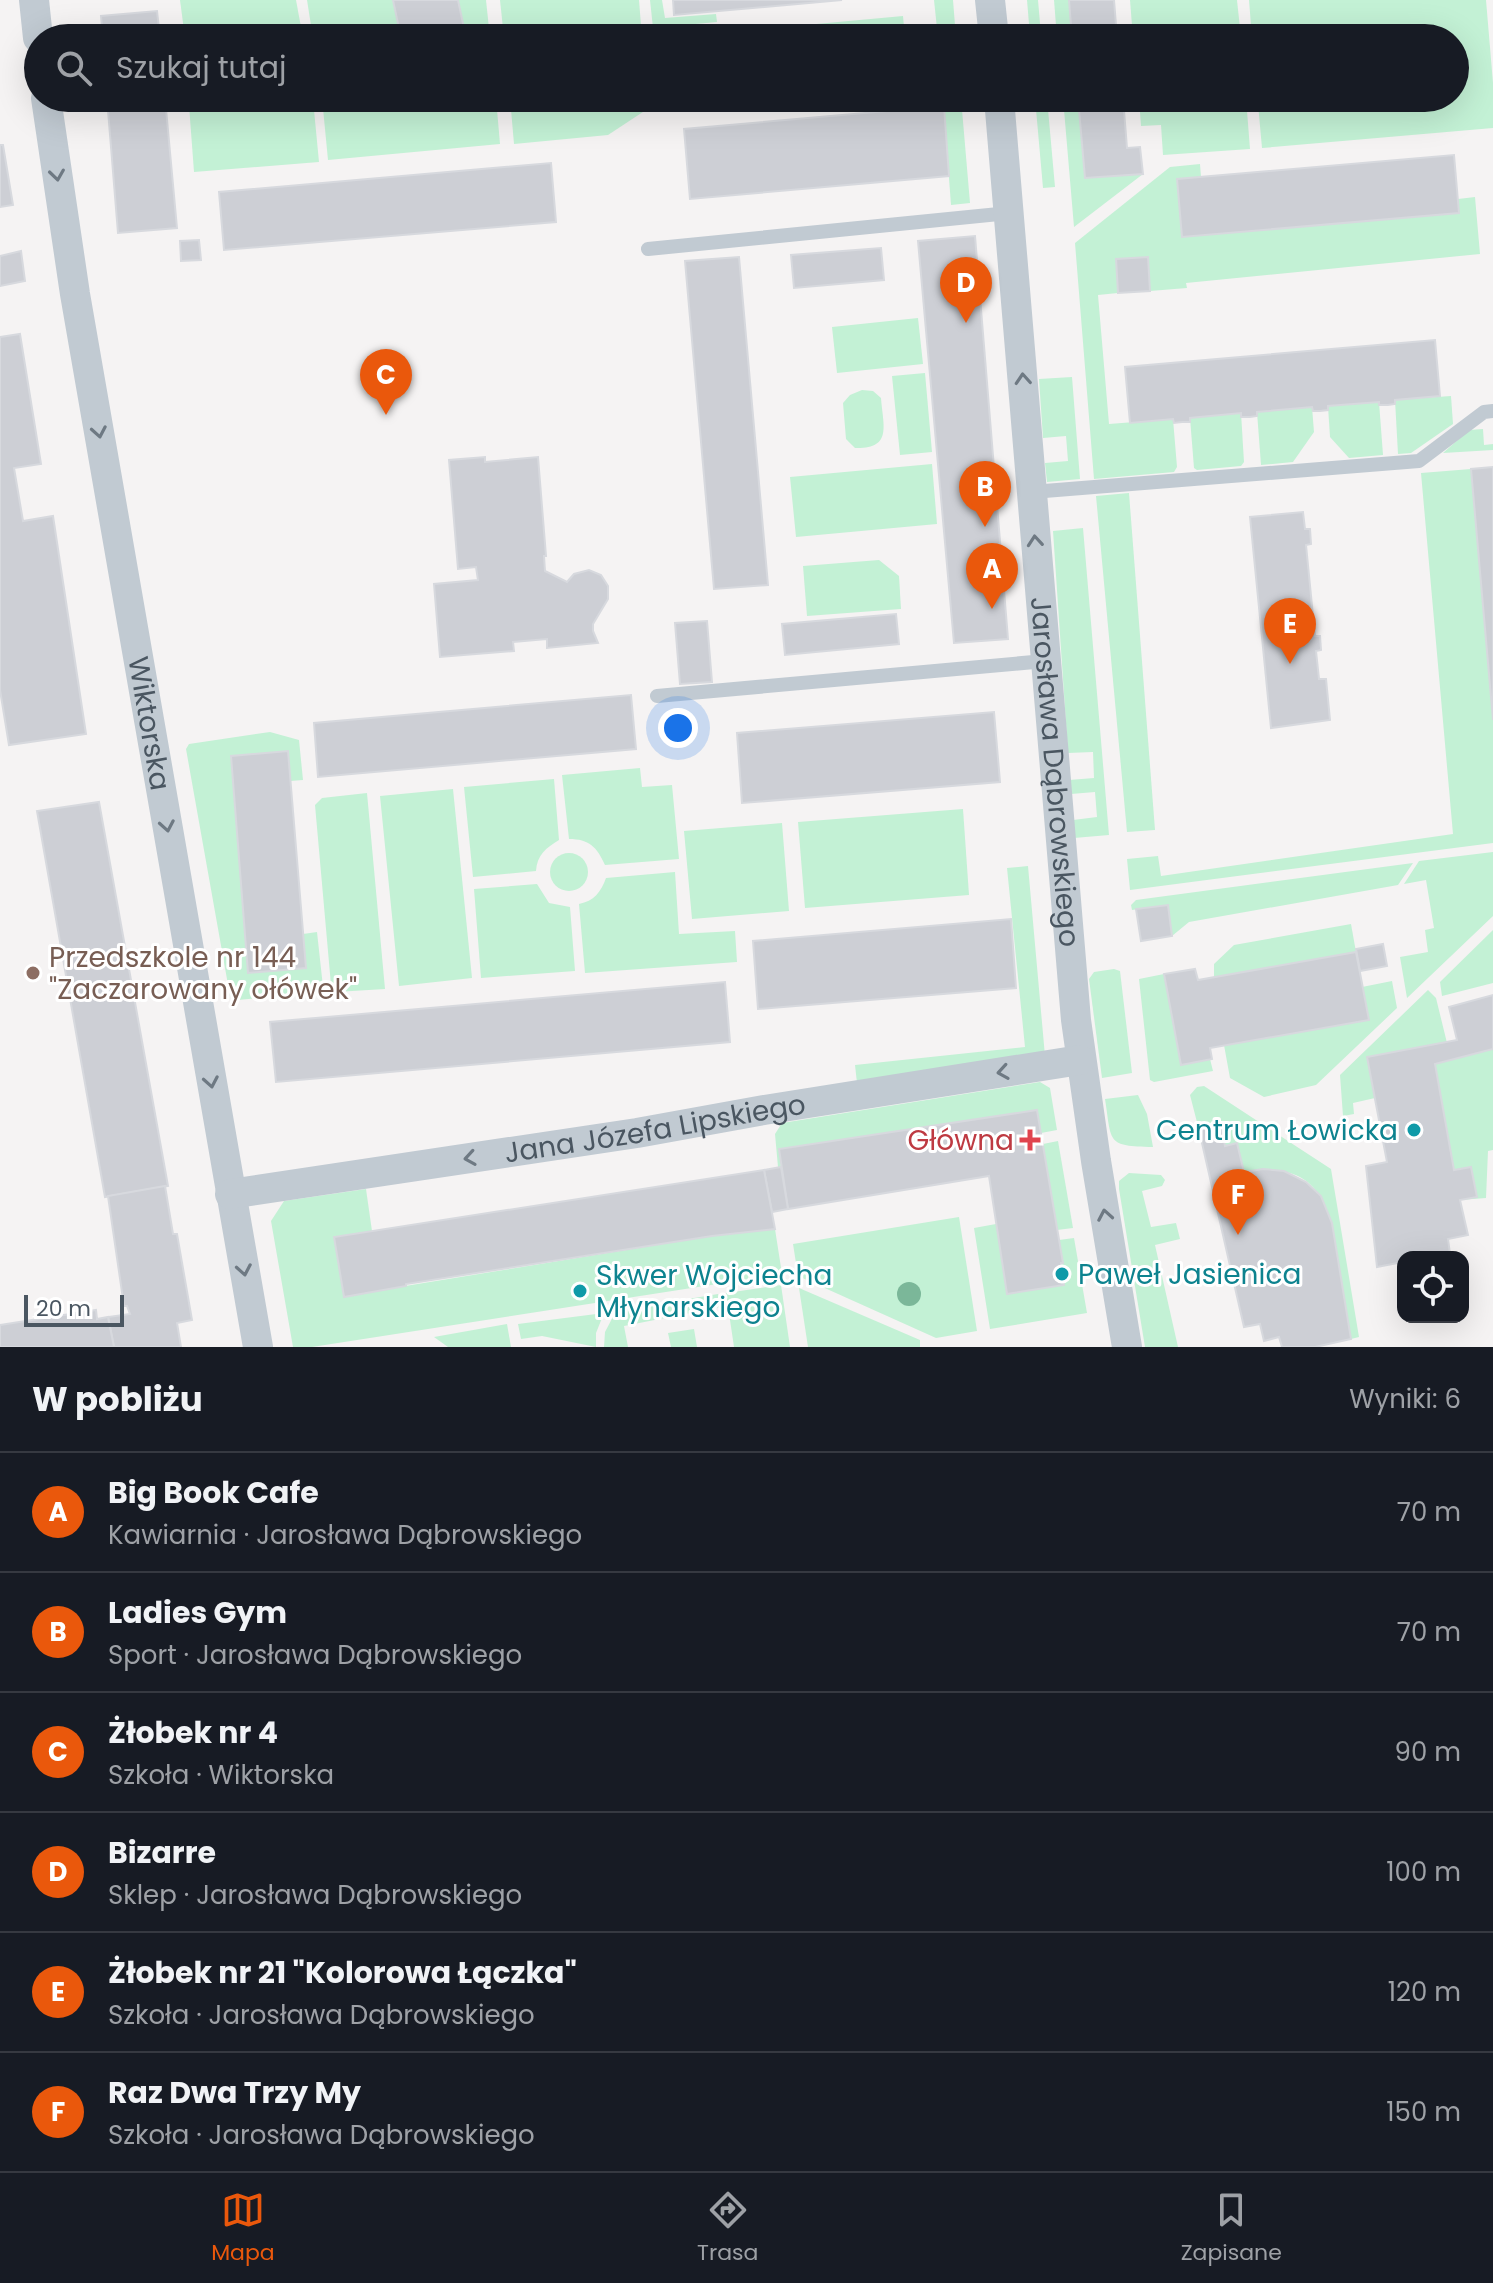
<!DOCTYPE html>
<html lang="pl">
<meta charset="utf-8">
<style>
body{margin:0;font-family:Poppins,sans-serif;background:#20242c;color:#f1f3f6}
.controls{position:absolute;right:24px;bottom:24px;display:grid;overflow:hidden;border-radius:16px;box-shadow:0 8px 32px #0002}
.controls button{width:72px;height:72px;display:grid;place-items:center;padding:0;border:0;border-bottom:2px solid #363941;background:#171b24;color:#f1f3f6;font:40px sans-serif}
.scale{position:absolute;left:24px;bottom:20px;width:100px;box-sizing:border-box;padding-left:8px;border:4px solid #4a5661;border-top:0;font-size:22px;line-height:28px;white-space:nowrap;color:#4a5661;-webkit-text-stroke:6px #fff;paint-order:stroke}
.you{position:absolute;left:678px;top:728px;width:28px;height:28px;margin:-20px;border:6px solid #fff;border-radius:50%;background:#1a73e8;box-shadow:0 0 0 12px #1a73e833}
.badge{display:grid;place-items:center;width:52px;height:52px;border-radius:50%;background:#ea580c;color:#fff;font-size:26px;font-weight:700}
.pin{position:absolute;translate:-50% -66px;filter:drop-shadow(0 2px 4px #0008)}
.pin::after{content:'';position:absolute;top:42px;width:28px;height:24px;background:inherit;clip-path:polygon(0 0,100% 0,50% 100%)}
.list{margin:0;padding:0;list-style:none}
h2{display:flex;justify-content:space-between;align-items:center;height:104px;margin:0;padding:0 32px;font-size:34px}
h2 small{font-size:26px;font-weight:400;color:#9ea1a6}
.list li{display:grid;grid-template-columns:52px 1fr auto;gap:24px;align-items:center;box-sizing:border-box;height:120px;padding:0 32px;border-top:2px solid #363941}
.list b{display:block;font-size:30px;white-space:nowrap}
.list p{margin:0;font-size:26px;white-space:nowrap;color:#9ea1a6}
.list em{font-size:26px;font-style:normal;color:#9ea1a6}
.icon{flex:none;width:44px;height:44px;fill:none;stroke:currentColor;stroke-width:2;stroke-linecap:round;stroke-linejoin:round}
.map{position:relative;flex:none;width:1493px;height:1347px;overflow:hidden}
.search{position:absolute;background:#171b24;box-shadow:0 8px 32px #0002;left:24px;right:24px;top:24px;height:88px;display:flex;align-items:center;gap:20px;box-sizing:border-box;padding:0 28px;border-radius:44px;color:#9ea1a6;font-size:30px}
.sheet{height:824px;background:#171b24}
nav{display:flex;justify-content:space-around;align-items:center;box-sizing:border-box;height:112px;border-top:2px solid #363941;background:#171b24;font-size:22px;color:#9ea1a6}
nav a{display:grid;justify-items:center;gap:4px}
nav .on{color:#ea580c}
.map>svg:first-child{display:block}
.green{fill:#c3f1d5}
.building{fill:#cdcfd5;stroke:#d7d9de;stroke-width:2}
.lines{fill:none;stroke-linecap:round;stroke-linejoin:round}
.lane{stroke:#c1cad2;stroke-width:14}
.street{stroke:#c1cad2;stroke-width:30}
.tree{fill:#7bb799}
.oneway{stroke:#6e7983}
.education-dot{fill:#8d6e63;stroke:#fff;stroke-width:3}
.culture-dot{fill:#0f9aa8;stroke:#fff;stroke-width:3}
.health-dot{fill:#e0444e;stroke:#fff;stroke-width:3}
.labels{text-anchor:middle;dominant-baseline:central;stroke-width:6;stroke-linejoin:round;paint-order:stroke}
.street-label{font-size:28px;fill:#4a5661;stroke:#fff}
.education-label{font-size:28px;fill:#785e54;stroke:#fff;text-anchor:start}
.culture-label{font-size:28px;fill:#0d838f;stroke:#fff;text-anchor:start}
.health-label{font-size:28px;fill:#be3a42;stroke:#fff;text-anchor:end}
</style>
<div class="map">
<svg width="1493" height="1347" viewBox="0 0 1493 1347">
<rect width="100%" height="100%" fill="#f5f3f3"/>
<!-- green -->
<g class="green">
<path d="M180,0H296L303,38H185Z"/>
<path d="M307,0H486L490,38H313Z"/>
<path d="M500,0H639L642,38H504Z"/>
<path d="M650,0H662L665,18L716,14L717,22L653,28Z"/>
<path d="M934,0H953L956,38H938Z"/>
<path d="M1027,0H1038L1041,35L1030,36Z"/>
<path d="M1054,0H1069L1072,38H1057Z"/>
<path d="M1130,0H1237L1241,38H1133Z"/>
<path d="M1249,0H1486L1493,83V128L1262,148L1258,104L1286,102V98H1455V38H1252Z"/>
<path d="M903,16L905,38H730L729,32Z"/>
<path d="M233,98H284L314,110L319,162L194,172L189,105Z"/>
<path d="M322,98H496L500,144L328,160Z"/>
<path d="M510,98H648L649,108L608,135L514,144Z"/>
<path d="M660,98H723V100L661,105Z"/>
<path d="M943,98H961L970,203L951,205Z"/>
<path d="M1035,98H1047L1055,187L1043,188Z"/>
<path d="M1063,98H1078L1085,178L1143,174L1074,227Z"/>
<path d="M1139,98H1246L1250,149L1163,155L1161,125L1141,126Z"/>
<path d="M1200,164L1201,177L1177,179L1182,237L1458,213V199L1475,197L1480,254L1186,283L1187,288L1150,291L1148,257L1116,259L1118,293L1098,295L1109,424L1173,419L1177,467L1174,472L1094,479L1075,243L1170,167Z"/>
<path d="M918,318L923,364L837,373L832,327Z"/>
<path d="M925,373L932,452L900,455L892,376Z"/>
<path d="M1072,377L1080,479L1047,482L1045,463L1068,461L1066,436L1043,438L1039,379Z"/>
<path d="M862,390L873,391L881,398C883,426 893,449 855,448L846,439L843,403L850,395Z"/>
<path d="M1451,396L1453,424L1411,453L1398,454L1395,400Z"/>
<path d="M1379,402L1383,455L1349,458L1330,437L1328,406Z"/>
<path d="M1312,407L1314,432L1293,462L1261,465L1257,412Z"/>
<path d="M1241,413L1244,462L1241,466L1197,470L1194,468L1190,418Z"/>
<path d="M1483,429L1484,445L1493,444V450L1443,453L1469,430Z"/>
<path d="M932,464L937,524L796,537L790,477Z"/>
<path d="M1471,469L1493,720V843L1130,890L1127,859L1158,856L1161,876L1453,834L1421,473Z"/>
<path d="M1129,493L1155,830L1127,832L1096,496Z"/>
<path d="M1083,528L1109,835L1074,838L1073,820L1097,817L1095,792L1071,794L1069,780L1094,778L1093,752L1068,753L1053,531Z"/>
<path d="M879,560L899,576L901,609L807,616L803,566Z"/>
<path d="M270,732L299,740L303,780L290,781L288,751L231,756L248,972L306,968L303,934L317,932L323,987L319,992L238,1000L230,996L186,749L189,744Z"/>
<path d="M640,768L642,787L672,785L679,859L605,865C597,847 589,839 569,839L562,775Z"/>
<path d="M554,779L559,840C546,848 537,855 536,871L473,877L464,787Z"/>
<path d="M453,789L472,978L399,986L380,796Z"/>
<path d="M367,793L385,989L336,992L331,985L315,805L322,798Z"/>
<path d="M963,809L969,895L805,908L798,822Z"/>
<path d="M782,823L789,911L692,919L684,831Z"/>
<path d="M1493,852V916L1407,998L1400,957L1428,952L1425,930L1434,928L1426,880L1404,884L1419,861Z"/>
<circle cx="569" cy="872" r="19"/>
<path d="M1413,863L1398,885L1189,922L1172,936L1167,905L1132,910L1131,905L1136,900Z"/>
<path d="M1028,866L1045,1056L857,1083L855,1065L1025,1047L1007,868Z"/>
<path d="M675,872L679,934L735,931L737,962L585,973L579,904C594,901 601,892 606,878Z"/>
<path d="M537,884L549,903L570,907L575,971L481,978L474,889Z"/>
<path d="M1351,924L1356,952L1214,977V964L1234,945Z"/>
<path d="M1493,930V983L1442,996L1440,982Z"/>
<path d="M1114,969L1120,971L1132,1073L1102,1078L1089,979L1094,972Z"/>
<path d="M1164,974L1181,1064L1210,1059L1213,1071L1154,1082L1150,1080L1139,979Z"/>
<path d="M1392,981L1397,1008L1316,1085L1264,1097L1230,1078L1224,1045L1368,1020L1362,987Z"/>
<path d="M1428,990L1436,998L1447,1043L1367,1057L1375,1098L1353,1103L1354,1114L1343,1116L1340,1075Z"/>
<path d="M1493,1049V1150L1488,1151L1486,1198L1460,1200L1476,1196L1471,1167L1454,1170L1435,1064Z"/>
<path d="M1040,1082L1050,1088L1057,1130L1041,1133L1037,1110L779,1149L781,1167H778L775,1134L782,1123Z"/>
<path d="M1204,1086L1331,1169L1359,1337L1351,1339C1346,1312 1342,1285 1338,1258C1328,1198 1315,1161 1244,1172L1237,1144L1225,1146L1221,1126L1199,1130L1190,1095L1197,1087Z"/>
<path d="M1138,1095L1147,1114L1153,1147C1106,1146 1112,1143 1105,1099Z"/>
<path d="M1058,1141L1073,1228L1057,1230L1043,1144Z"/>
<path d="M1129,1173L1161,1175L1165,1180L1162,1186L1142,1191L1151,1227L1176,1223L1180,1239L1155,1245L1178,1347H1145L1119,1189V1181Z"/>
<path d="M366,1189L372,1231L334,1238L344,1296L712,1236L775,1229L782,1274L312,1347H293L271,1221L284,1201Z"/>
<path d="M959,1217L977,1331L936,1338L798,1276L793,1244Z"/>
<path d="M996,1224L1008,1294L1063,1285L1059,1240L1074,1238L1087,1313L990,1329L974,1228Z"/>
<path d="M781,1285L790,1347H734L726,1293Z"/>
<path d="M799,1288L920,1340V1347H808Z"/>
<path d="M718,1294L721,1307L624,1326L628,1347H604L605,1332L616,1311Z"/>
<path d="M604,1313L596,1333V1347L542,1336L521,1339L518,1324Z"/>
<path d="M507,1324L511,1347H448L434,1337Z"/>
<path d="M694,1329L697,1347H671L668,1333Z"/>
</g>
<!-- building -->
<g class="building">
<path d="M393,0H458L465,33L439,38H401Z"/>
<path d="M673,0H842L674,15Z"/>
<path d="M1069,0H1114L1117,38H1072Z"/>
<path d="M157,11L160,38H103L101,16Z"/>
<path d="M107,98H165L177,228L118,233Z"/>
<path d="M1078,98H1123L1127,148L1140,147L1143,174L1085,178Z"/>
<path d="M944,106L949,176L690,199L684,129Z"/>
<path d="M0,145H3L13,205L0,207Z"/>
<path d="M1454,155L1459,213L1182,237L1177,179Z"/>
<path d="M551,163L556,222L224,250L219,192Z"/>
<path d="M975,236L1008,639L954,643L918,241Z"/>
<path d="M199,240L201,260L181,261L180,241Z"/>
<path d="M881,248L884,280L794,288L791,255Z"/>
<path d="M21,251L25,281L0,286V256Z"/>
<path d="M739,257L768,585L714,589L685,261Z"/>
<path d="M1148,257L1150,291L1118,293L1116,259Z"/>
<path d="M20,334L41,464L14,468L23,521L53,516L86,734L9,745L0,690V337Z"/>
<path d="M1435,340L1440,396L1395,400V404L1388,405H1379V402L1328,406V410L1320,411H1313L1312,407L1257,412V416L1250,417H1241V413L1190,418V422H1182L1174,423L1173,419L1130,423L1125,367Z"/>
<path d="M485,457V462L538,457L546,556H544L545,571L567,582L574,574L589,570L601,575L608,586V599L593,624V631L598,643L547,648V639L513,642L514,651L440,657L434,584L478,580L476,567L458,569L449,460Z"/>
<path d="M1493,467V720L1471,469Z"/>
<path d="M1303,512L1305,529H1310L1311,544L1306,545L1315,636H1320L1321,650L1316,651L1319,679H1326L1330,720L1271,728L1250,517Z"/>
<path d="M896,614L899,644L785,655L782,624Z"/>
<path d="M707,621L712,682L680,684L675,623Z"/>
<path d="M631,695L636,749L318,777L314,723Z"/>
<path d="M994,712L1000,782L742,803L737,733Z"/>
<path d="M288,751L306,968L248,973L231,756Z"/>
<path d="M99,802L168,1186L105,1197L37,811Z"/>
<path d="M1168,905L1172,936L1141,941L1136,909Z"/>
<path d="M1011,919L1016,988L758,1009L753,941Z"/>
<path d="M1383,944L1387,966L1360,971L1356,949Z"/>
<path d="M1356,952L1369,1020L1210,1048L1212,1059L1181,1065L1164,974L1195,969L1198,980Z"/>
<path d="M725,982L730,1042L276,1082L270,1022Z"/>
<path d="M1493,995V1049L1435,1064L1454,1170L1471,1167L1477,1197L1460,1200L1468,1235L1448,1239L1450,1254L1403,1257V1262L1377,1267L1366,1166L1387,1162L1367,1057L1457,1040L1449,1007Z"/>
<path d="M1037,1110L1063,1263H1061L1064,1285L1007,1294L989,1176L788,1209L779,1149Z"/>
<path d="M1221,1125L1225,1146L1237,1143L1244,1172L1263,1169L1284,1171L1306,1182L1321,1196L1332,1223L1351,1339L1315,1347H1282L1279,1337L1264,1341L1260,1324L1244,1327L1199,1130Z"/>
<path d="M781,1167L788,1209L772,1212L764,1170Z"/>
<path d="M764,1170L775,1229L712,1236L406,1284V1286L344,1297L334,1237Z"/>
<path d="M165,1186L173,1234H177L192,1320L177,1323L181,1347H114L108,1317L130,1314L127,1306H124L108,1196Z"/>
<path d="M96,1310L97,1319L108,1317L114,1347H0V1325Z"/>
</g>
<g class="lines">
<!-- lane -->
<g class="lane">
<path d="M648,249L1009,213"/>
<path d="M1032,492L1419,461L1484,412L1493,411"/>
<path d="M657,696L1045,661"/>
</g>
<!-- street -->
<g class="street">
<path d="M34,0L38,38"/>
<path d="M990,0L994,38"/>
<path id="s1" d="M46,98L75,294L258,1347"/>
<path id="s2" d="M999,98L1076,1020L1096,1161L1127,1347"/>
<path id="s3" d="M230,1194L637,1133L764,1110L1080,1060"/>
</g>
</g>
<!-- trees -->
<circle class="tree" cx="909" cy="1294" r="12"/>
<!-- one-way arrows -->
<defs><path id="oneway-chevron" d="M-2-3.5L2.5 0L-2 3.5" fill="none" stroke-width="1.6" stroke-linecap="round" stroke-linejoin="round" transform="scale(2)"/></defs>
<g class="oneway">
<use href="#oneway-chevron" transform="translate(57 175) rotate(82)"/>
<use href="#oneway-chevron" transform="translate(1023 379) rotate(-94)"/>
<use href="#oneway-chevron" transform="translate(99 432) rotate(80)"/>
<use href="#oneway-chevron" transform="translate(1035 541) rotate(-95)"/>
<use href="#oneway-chevron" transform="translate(167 826) rotate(80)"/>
<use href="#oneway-chevron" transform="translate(1003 1072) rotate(171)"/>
<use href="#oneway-chevron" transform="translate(211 1082) rotate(80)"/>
<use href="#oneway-chevron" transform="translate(470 1158) rotate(171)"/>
<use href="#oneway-chevron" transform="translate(1105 1215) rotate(-100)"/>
<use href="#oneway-chevron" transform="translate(244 1270) rotate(80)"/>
</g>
<!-- markers -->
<circle class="education-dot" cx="33" cy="973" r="8"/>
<g class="culture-dot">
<circle cx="1414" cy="1130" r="8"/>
<circle cx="1062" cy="1274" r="8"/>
<circle cx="580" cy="1291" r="8"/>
</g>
<path class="health-dot" d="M1026 1128h8v8h8v8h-8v8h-8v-8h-8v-8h8z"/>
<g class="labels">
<!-- street labels -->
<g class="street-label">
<text stroke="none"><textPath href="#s1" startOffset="634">Wiktorska</textPath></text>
<text stroke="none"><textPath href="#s2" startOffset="676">Jarosława Dąbrowskiego</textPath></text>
<text stroke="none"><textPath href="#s3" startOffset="430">Jana Józefa Lipskiego</textPath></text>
</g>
<!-- education labels -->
<g class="education-label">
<text x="49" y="957">Przedszkole nr 144<tspan x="49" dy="32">"Zaczarowany ołówek"</tspan></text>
</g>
<!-- culture labels -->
<g class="culture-label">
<text x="1398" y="1130" text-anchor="end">Centrum Łowicka</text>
<text x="1078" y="1274">Paweł Jasienica</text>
<text x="596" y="1275">Skwer Wojciecha<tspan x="596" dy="32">Młynarskiego</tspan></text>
</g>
<!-- health labels -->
<g class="health-label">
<text x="1014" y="1140">Główna</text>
</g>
</g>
</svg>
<div class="controls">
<button><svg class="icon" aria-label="locate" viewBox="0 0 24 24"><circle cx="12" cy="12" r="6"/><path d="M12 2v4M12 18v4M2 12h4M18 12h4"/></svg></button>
</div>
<div class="scale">20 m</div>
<div class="you"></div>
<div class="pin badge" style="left:992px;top:609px">A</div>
<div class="pin badge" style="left:985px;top:527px">B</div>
<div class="pin badge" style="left:386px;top:415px">C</div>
<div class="pin badge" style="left:966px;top:323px">D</div>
<div class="pin badge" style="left:1290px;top:664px">E</div>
<div class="pin badge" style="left:1238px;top:1235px">F</div>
<div class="search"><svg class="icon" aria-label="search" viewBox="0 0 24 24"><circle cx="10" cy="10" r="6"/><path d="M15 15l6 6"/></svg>Szukaj tutaj</div>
</div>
<section class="sheet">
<h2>W pobliżu<small>Wyniki: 6</small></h2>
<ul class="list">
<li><span class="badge">A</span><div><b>Big Book Cafe</b><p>Kawiarnia · Jarosława Dąbrowskiego</p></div><em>70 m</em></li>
<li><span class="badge">B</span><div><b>Ladies Gym</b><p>Sport · Jarosława Dąbrowskiego</p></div><em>70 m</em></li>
<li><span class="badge">C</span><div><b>Żłobek nr 4</b><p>Szkoła · Wiktorska</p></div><em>90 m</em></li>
<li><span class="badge">D</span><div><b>Bizarre</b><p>Sklep · Jarosława Dąbrowskiego</p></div><em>100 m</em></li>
<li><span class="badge">E</span><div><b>Żłobek nr 21 &quot;Kolorowa Łączka&quot;</b><p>Szkoła · Jarosława Dąbrowskiego</p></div><em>120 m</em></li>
<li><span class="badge">F</span><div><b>Raz Dwa Trzy My</b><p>Szkoła · Jarosława Dąbrowskiego</p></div><em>150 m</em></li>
</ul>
</section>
<nav>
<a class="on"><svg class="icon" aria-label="map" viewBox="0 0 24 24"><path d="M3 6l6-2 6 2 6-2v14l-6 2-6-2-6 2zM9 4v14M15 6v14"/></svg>Mapa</a>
<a><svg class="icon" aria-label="directions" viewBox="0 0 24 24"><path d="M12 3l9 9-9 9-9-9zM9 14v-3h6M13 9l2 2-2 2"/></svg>Trasa</a>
<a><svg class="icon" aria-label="saved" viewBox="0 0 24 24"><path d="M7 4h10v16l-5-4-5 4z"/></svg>Zapisane</a>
</nav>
